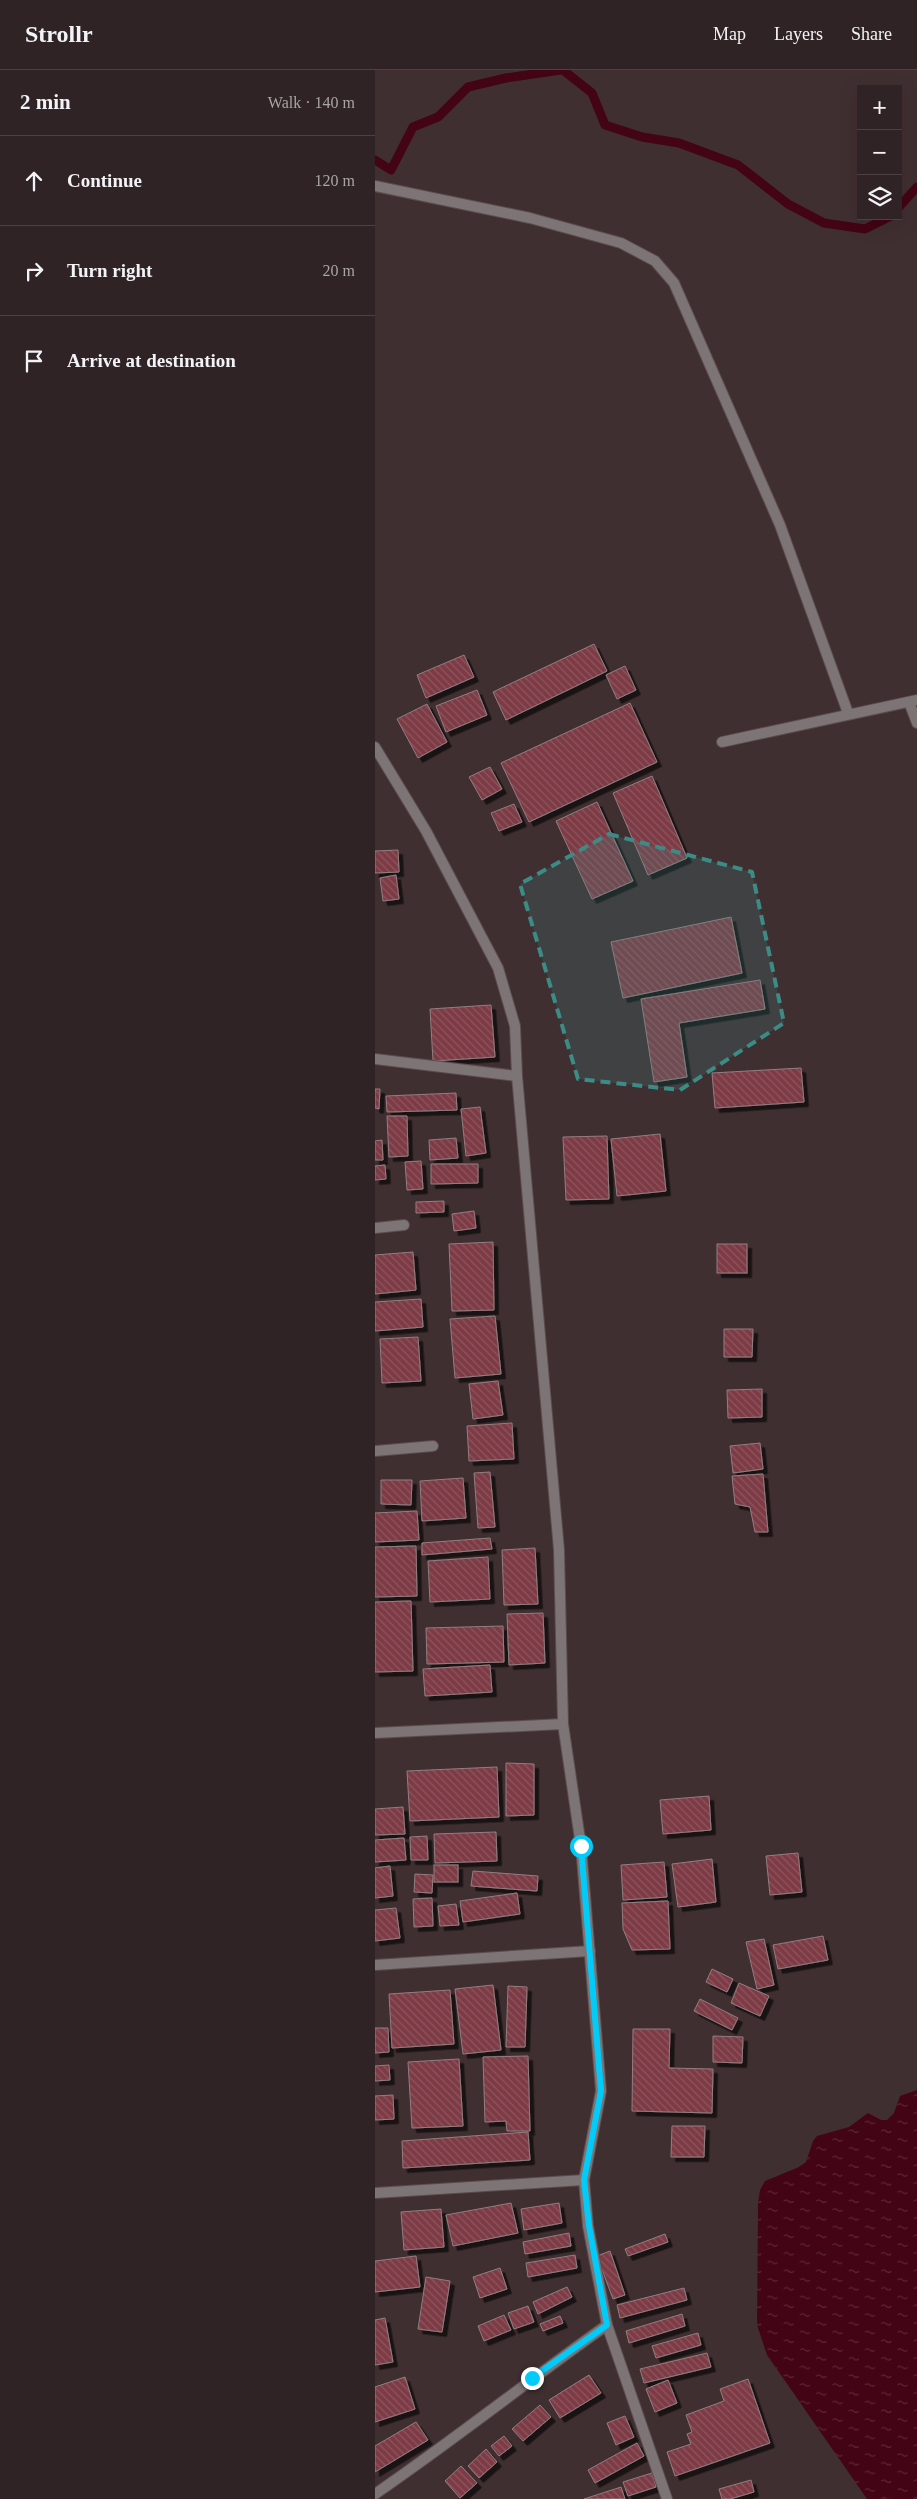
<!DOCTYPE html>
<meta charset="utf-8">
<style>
body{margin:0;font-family:Georgia,serif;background:#3c2f32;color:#f1f3f6}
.controls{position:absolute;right:15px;top:15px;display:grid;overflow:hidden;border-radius:0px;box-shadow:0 5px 20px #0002}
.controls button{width:45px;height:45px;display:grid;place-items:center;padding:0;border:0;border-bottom:1px solid #4b4042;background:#302325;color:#f1f3f6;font:25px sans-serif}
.stop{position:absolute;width:15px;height:15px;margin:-11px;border:4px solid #00cbf9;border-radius:50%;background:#fff}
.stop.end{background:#00cbf9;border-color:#fff;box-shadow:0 1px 5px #0008}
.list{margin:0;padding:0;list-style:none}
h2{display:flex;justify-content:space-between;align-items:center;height:65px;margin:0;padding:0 20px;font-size:21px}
h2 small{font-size:16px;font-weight:400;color:#a8a4a7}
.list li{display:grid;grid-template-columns:32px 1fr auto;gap:15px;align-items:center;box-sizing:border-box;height:90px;padding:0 20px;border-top:1px solid #4b4042}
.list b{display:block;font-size:19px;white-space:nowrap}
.list em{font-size:16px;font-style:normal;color:#a8a4a7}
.icon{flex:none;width:28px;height:28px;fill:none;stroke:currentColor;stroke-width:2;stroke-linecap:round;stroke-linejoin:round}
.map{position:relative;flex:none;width:542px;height:2429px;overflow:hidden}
header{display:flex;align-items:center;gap:30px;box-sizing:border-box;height:70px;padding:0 25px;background:#302325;border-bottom:1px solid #4b4042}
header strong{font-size:24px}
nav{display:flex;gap:28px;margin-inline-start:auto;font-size:18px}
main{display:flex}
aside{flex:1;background:#302325}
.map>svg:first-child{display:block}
.water{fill:url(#water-ripples)}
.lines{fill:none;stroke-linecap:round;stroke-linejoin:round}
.stream{stroke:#430415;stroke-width:9}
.building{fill:url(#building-back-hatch);stroke:#927e80;filter:url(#shadow)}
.minor-casing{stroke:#5c4c4e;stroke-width:12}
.minor{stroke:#7d7475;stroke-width:10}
.route{stroke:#00cbf9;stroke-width:6}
.marked{fill:#3c8c86;fill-opacity:0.2;stroke:#3c8c86;stroke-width:4;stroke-dasharray:10 6;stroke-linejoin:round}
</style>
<header>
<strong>Strollr</strong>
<nav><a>Map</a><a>Layers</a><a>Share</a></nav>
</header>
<main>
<aside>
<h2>2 min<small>Walk · 140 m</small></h2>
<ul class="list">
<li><svg class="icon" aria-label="ahead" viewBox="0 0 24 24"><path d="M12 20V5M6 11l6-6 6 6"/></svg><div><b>Continue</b></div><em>120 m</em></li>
<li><svg class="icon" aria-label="right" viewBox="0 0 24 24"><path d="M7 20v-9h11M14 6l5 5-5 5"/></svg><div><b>Turn right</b></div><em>20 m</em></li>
<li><svg class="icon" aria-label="arrive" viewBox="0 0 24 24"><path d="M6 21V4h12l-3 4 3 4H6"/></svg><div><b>Arrive at destination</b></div></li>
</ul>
</aside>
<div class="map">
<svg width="542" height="2429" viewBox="0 0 542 2429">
<defs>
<pattern id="water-ripples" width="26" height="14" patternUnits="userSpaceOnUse" patternTransform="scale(1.25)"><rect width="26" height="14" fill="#430415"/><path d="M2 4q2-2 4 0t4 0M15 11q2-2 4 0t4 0" fill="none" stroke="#5e2837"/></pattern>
<pattern id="building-back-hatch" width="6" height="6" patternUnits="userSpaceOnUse" patternTransform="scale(1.25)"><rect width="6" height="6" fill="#7c3a45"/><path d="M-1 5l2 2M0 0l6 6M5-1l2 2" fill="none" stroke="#8f5660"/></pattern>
<filter id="shadow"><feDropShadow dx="4.5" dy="4.5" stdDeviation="0" flood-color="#0009"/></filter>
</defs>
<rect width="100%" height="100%" fill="#402f31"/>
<!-- water -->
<path class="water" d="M542,2020V2429H492L392,2285L382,2255L383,2133L385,2120L390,2111L424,2097L431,2092L438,2071L442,2066L474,2057L493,2043L506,2050H512L519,2043L525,2026Z"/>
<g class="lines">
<!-- stream -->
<g class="stream">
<path d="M188,0L217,23L230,55L267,67L304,73L363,95L413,134L449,153L490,159L516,146"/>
<path d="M0,90L16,100L38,57L63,47L93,17L131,8L186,0"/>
<path d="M523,138L542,117"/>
</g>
</g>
<!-- building -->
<g class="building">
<path d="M219,574L232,601L131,650L118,622Z"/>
<path d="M89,585L99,607L51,628L42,605Z"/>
<path d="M250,596L261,620L242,629L231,605Z"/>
<path d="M102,620L112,645L71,662L61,636Z"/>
<path d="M255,633L282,692L154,752L126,693Z"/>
<path d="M52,634L72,672L43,688L22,649Z"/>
<path d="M115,697L127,719L107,730L94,707Z"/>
<path d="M277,706L312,788L273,805L238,723Z"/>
<path d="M222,732L258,811L217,829L181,751Z"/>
<path d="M139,734L147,752L124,761L116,743Z"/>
<path d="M23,780L24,802L0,803V781Z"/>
<path d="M21,805L24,829L8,831L5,808Z"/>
<path d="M356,847L367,903L248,928L236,872Z"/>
<path d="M385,910L390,939L304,953L312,1007L279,1012L266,929Z"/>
<path d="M116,935L120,987L58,991L55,939Z"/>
<path d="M426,998L429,1032L340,1038L337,1003Z"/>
<path d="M0,1019H5L4,1039L0,1038Z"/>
<path d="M81,1023L82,1040L12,1042L11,1026Z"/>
<path d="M105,1037L111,1083L91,1086L86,1039Z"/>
<path d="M12,1046H32L33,1086L14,1087Z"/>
<path d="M285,1064L291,1121L242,1126L236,1069Z"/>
<path d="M232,1066L234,1129L191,1130L188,1067Z"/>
<path d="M81,1068L83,1088L55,1090L54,1070Z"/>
<path d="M7,1070L8,1090H0V1071Z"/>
<path d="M46,1091L48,1119L32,1120L30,1092Z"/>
<path d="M56,1094H103V1113L56,1114Z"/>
<path d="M10,1095L11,1109L0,1110V1096Z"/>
<path d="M69,1131V1142L41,1143V1132Z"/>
<path d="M99,1141L101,1158L79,1161L77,1144Z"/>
<path d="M118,1172L119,1240L77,1241L74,1174Z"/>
<rect x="342" y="1174" width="30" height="29"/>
<path d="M38,1182L41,1220L0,1224V1185Z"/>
<path d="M46,1229L48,1257L0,1261V1232Z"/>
<path d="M120,1246L126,1304L80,1308L75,1249Z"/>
<path d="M349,1259H378L377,1287H349Z"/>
<path d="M43,1267L46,1311L7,1313L5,1269Z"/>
<path d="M123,1311L128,1345L98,1349L94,1314Z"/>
<path d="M387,1319V1347L353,1348L352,1320Z"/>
<path d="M137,1353L139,1389L94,1391L92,1356Z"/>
<path d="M385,1373L388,1399L358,1403L355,1376Z"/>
<path d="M115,1402L120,1457L103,1458L99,1403Z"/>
<path d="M388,1404L393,1462H380L375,1437L360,1434L357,1406Z"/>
<path d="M88,1408L91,1448L47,1451L45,1411Z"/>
<path d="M6,1410H37L36,1435L6,1434Z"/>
<path d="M42,1441L44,1470L0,1472V1443Z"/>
<path d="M115,1468L117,1479L47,1485V1473Z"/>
<path d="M41,1476L42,1526L0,1527V1477Z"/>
<path d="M160,1478L163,1534L129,1535L127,1480Z"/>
<path d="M113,1487L115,1529L55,1532L53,1491Z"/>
<path d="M36,1531L38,1601L0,1602V1532Z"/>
<path d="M168,1543L170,1593L134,1595L132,1544Z"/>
<path d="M128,1556L129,1592L52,1594L51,1558Z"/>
<path d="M115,1595L117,1622L50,1626L48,1599Z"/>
<path d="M131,1693L159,1694V1745L131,1746Z"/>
<path d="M122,1697L124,1747L35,1751L32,1701Z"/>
<path d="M334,1726L336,1760L288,1764L285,1730Z"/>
<path d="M28,1737L30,1764L0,1765V1739Z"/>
<path d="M121,1762L122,1791L60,1793L59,1764Z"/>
<path d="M52,1766L53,1790H36L35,1767Z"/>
<path d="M29,1768L31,1790L0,1792V1770Z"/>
<path d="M423,1783L427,1822L395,1825L391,1786Z"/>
<path d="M337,1789L341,1832L303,1837L297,1794Z"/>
<path d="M289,1792L292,1827L248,1830L246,1795Z"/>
<rect x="59" y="1795" width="24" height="17"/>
<path d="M15,1796L18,1826L0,1828V1798Z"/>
<path d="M98,1801L163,1806L162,1821L96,1816Z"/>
<path d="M40,1804L58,1805L57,1823L39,1822Z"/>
<path d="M142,1823L145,1844L88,1852L85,1831Z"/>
<path d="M57,1828L58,1856L39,1857L38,1829Z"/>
<path d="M293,1831L295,1879L257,1880L248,1859L247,1833Z"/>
<path d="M81,1834L84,1855L65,1856L63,1836Z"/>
<path d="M21,1838L25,1868L0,1871V1840Z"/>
<path d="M448,1866L453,1890L403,1899L398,1875Z"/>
<path d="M389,1869L399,1915L382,1919L371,1872Z"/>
<path d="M337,1899L358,1909L352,1922L331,1912Z"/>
<path d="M364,1913L394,1926L385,1946L356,1933Z"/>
<path d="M118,1915L126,1980L88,1984L80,1919Z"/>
<path d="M133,1916L152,1917L150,1977H131Z"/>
<path d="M75,1920L79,1974L17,1978L14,1924Z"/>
<path d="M325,1929L363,1948L357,1960L319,1941Z"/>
<path d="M0,1958H13L14,1982L0,1983Z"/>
<path d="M258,1959H295L294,1998L338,1999L337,2043L257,2041Z"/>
<path d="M338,1966L368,1967L367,1993L338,1992Z"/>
<path d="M153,1986L155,2061H132L131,2051L110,2052L108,1987Z"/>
<path d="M84,1989L88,2056L37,2058L33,1992Z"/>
<path d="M14,1995L15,2010L0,2011V1996Z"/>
<path d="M18,2025L19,2049L0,2050V2026Z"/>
<path d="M297,2056H330L329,2087H296Z"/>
<path d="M153,2062L155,2090L28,2098L27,2071Z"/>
<path d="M136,2133L143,2163L78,2176L71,2145Z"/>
<path d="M184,2133L187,2153L149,2160L146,2139Z"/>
<path d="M66,2139L69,2177L29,2180L26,2142Z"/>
<path d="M194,2163L196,2176L150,2184L148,2172Z"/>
<path d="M290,2164L293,2172L253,2186L250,2179Z"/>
<path d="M235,2181L250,2225L238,2229L222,2186Z"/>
<path d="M200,2185L202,2198L153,2207L151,2193Z"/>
<path d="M41,2186L45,2217L0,2222V2191Z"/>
<path d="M125,2198L132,2219L105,2228L98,2207Z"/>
<path d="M51,2207L75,2211L67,2262L43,2259Z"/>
<path d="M192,2217L197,2227L163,2244L158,2232Z"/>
<path d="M309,2218L312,2230L245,2248L242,2235Z"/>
<path d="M153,2236L159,2252L139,2259L133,2243Z"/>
<path d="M307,2244L310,2256L254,2273L251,2261Z"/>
<path d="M129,2245L136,2260L109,2271L103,2256Z"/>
<path d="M185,2246L188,2253L168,2261L165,2254Z"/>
<path d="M10,2248L18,2292L0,2295V2250Z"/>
<path d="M323,2263L326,2275L281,2288L277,2276Z"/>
<path d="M332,2283L336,2297L269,2313L265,2299Z"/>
<path d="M214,2305L226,2323L185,2348L174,2330Z"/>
<path d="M30,2307L40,2339L0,2352V2317Z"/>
<path d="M373,2309L395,2373L300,2406L292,2382L316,2374L312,2364L317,2362L311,2345L349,2331L345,2319Z"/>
<path d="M293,2310L302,2333L280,2342L271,2319Z"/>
<path d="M165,2335L176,2347L148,2371L137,2359Z"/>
<path d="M250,2346L259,2367L241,2375L232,2353Z"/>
<path d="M41,2352L53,2370L0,2402V2376Z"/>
<path d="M129,2366L137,2376L124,2386L116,2376Z"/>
<path d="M262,2373L269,2386L220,2413L213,2400Z"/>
<path d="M111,2379L122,2392L104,2408L93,2396Z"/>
<path d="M86,2396L102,2413L85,2428L70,2411Z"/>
<path d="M277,2403L281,2417L253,2426L248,2412Z"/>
<path d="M376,2410L379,2422L355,2429H347L344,2419Z"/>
<path d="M246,2417L250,2429H209Z"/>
</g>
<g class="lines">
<!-- minor casing -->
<g class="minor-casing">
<g id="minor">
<path d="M0,116L155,148L246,173L280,191L299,213L405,455L473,643"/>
<path d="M534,632L542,653"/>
<path d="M347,672L542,630"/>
<path d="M0,677L51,761L123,898L140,956L142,1006L184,1480L188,1654L206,1776L226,2021L209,2110L213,2156L232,2255L292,2429"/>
<path d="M0,989L142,1006"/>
<path d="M0,1158L29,1155"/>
<path d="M0,1381L58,1376"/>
<path d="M0,1663L188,1654"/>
<path d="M0,1895L215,1881"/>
<path d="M0,2123L209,2110"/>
<path d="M0,2424C79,2370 154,2310 232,2255"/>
</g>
</g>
<!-- minor -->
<use href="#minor" class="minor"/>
</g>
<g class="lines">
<!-- route -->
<path class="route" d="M157,2308L232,2255L214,2156L209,2110L226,2021L206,1776"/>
</g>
<!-- marked area -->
<path class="marked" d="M234,764L377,802L409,953L305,1020L203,1009L145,814Z"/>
</svg>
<div class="controls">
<button>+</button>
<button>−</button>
<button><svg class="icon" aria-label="layers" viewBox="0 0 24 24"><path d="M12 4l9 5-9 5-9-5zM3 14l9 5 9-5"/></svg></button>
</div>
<div class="stop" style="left:206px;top:1776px"></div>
<div class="stop end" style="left:157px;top:2308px"></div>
</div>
</main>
